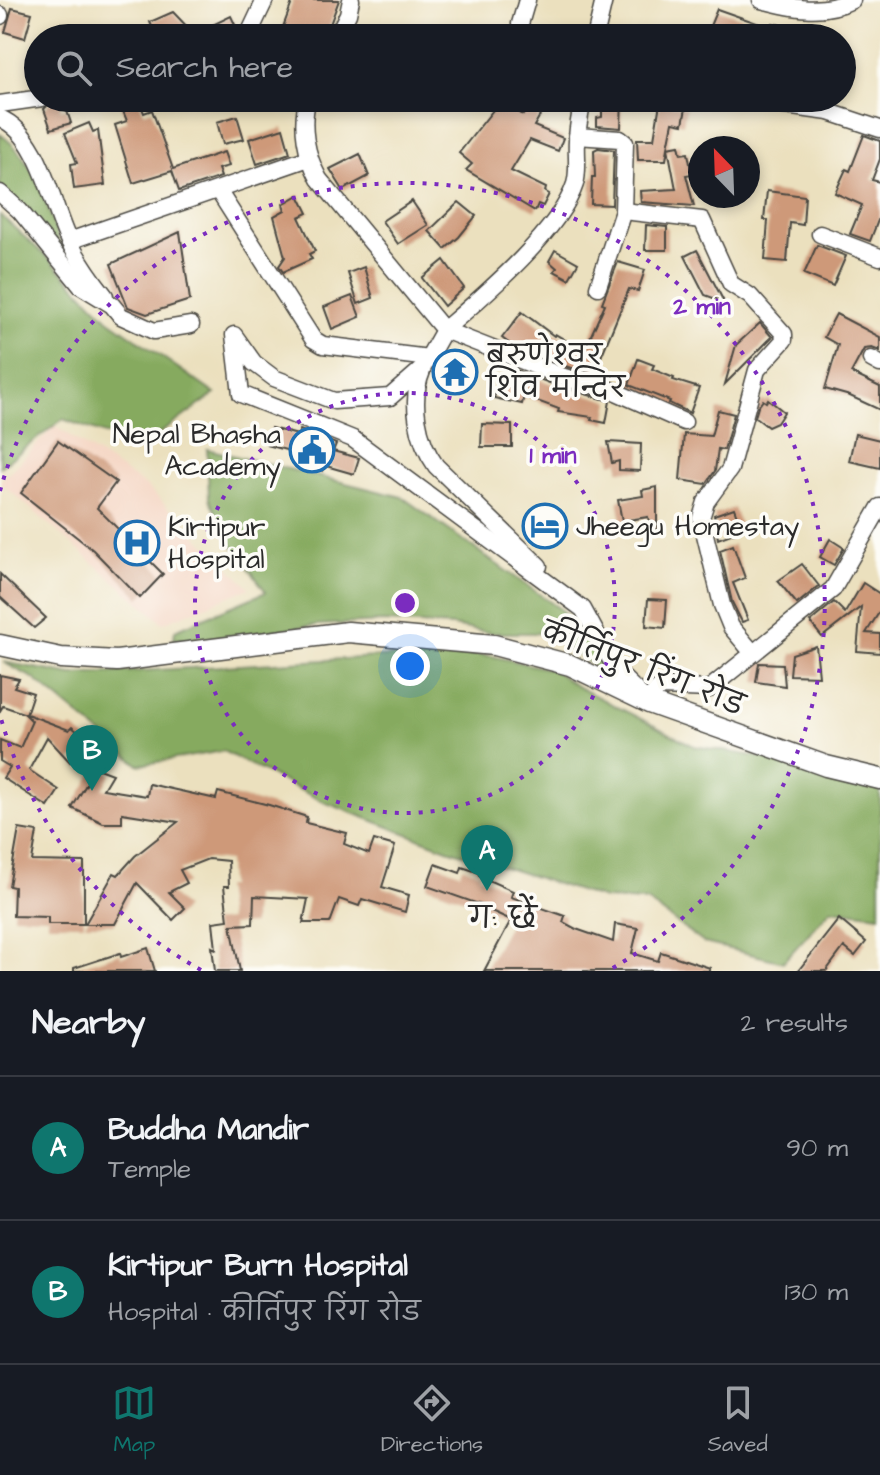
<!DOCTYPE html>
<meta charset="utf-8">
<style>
body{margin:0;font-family:"Architects Daughter","Playpen Sans Deva",sans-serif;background:#242831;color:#f1f3f6}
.compass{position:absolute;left:688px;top:136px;width:72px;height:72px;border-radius:50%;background:#171b24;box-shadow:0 4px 12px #0003;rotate:337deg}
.you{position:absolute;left:410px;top:666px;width:28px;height:28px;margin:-20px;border:6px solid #fff;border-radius:50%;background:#1a73e8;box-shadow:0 0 0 12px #1a73e833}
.badge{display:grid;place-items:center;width:52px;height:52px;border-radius:50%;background:#0f766e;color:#fff;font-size:26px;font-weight:700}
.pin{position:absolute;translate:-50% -66px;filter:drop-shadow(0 2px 4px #0008)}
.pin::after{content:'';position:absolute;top:42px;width:28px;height:24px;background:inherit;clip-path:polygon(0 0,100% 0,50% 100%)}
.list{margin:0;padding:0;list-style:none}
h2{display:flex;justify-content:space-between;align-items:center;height:104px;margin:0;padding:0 32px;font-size:34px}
h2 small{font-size:26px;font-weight:400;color:#9ea1a6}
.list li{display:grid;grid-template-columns:52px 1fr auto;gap:24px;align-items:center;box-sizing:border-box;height:144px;padding:0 32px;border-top:2px solid #363941}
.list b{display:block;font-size:30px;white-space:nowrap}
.list p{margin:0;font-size:26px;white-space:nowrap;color:#9ea1a6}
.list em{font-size:26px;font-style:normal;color:#9ea1a6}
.icon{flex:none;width:44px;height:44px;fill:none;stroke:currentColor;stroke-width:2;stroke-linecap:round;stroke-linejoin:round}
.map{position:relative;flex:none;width:880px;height:971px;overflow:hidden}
.search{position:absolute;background:#171b24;box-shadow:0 4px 12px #0003;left:24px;right:24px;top:24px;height:88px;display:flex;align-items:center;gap:20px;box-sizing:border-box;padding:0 28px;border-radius:44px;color:#9ea1a6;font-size:30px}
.sheet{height:392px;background:#171b24}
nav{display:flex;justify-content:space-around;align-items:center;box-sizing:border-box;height:112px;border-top:2px solid #363941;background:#171b24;font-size:22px;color:#9ea1a6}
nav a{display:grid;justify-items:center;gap:4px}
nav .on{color:#0f766e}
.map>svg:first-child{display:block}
.built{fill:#f4d3c0}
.forest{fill:#86aa5f;stroke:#586a45;stroke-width:2}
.building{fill:#ce9979}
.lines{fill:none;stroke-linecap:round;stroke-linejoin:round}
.minor-casing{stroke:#484641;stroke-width:19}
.tertiary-casing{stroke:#484641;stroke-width:23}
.minor{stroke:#fff;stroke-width:16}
.tertiary{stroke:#fff;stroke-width:20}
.ring{fill:none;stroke:#7b2cbf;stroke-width:4;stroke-dasharray:4 8}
.labels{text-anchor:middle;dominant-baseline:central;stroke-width:7;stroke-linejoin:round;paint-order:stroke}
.poi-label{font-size:28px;fill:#2b2b2b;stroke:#fdfcf7;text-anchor:start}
.street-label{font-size:28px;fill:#2b2b2b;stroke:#fdfcf7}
.neighbourhood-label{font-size:30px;fill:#2b2b2b;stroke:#fdfcf7}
.centre{fill:#7b2cbf;stroke:#fdfcf7;stroke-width:4}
.ring-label{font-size:24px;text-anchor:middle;font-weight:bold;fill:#7b2cbf;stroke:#fdfcf7;stroke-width:7;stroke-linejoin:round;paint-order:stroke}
</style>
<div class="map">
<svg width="880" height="971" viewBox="0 0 880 971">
<rect width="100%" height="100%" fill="#fdfcf7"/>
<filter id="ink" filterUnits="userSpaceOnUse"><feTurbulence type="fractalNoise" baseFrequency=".0125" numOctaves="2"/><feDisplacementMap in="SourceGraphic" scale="16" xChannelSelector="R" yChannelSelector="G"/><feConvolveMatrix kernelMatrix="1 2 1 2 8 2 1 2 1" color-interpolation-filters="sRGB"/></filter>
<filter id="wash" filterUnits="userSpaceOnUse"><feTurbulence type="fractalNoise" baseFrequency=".006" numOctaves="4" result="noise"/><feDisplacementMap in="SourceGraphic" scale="32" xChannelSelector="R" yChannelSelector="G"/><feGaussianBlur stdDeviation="1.8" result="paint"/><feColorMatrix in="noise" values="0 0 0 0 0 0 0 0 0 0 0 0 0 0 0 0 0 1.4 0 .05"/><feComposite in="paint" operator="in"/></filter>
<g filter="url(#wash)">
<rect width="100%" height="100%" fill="#ebe0be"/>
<!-- built -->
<path class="built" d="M55,426L146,486L250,588L163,623L0,482Z"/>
<!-- forest -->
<g class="forest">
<path d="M0,134C38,161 48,211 63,253L0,198Z"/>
<path d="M0,215L48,258L108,319L215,394L141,447L63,419L0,467Z"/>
<path d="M207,449L402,497L560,609L588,639L605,673L543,633H491L452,626L384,622L318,625L200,639H174L175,630L266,592L231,543L209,499Z"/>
<path d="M445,653L492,656L553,670L576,686L694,746L880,777V915L831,909L783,962L704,943L647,901L604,899L447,849L324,802L223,751L139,765L33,678L3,662L72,675Z"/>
</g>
<g id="blocks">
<!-- building -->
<g class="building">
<path d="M293,0H339L325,38H279Z"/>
<path d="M12,8L32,13L25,38L5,32Z"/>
<path d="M717,9L771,28L773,23L812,33V38H705Z"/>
<path d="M173,12L194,34L231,16L238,31L236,38H157L150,22Z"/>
<path d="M138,98L144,113L152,110L173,169L224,152L229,166L218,169L221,177L179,191L172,171L133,183L115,125L127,121L121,106Z"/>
<path d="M534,98H550L534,126L563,138L558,151L530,140L511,171L546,188L545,192L549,194L543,206L538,204L535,211L466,170L472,164L459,153L501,100L523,115Z"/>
<path d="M602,98H622L621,128L597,126V118L602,117Z"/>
<path d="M59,100L61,110L66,108L71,123L51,129L44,109L52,101Z"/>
<path d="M660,103L686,108L683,124L673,122L668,147L679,145L681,154L688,153L692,174L686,175L694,206L641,202L640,191L676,189L668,148L666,160H638L637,139H654Z"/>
<path d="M237,116L244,139L223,144L217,122Z"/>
<path d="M89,123L93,132L98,130L105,185L74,189L71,164L77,163L65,133Z"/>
<path d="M283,128L290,153L257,164L249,139Z"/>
<path d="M864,135L880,141V159L872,180L880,182V215L870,241L850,234L862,205L835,193L846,169L850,171Z"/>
<path d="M598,148L614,150L612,205L591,204L592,177H595L594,150Z"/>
<path d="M360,154L369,176L343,190L330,169Z"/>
<path d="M767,191L805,196L803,225L790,223L787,262L765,260L768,220H764Z"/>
<path d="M299,195L308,213L299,217L315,251L309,254L312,259L283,272L279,266L285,257L274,216L285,210L283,204Z"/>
<path d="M412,201L428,225L398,244L382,221Z"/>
<path d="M459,202L476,216L459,237L445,249L429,231Z"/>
<path d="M646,225L667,227V250H645Z"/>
<path d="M180,232L190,300L147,314L128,307L111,264Z"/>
<path d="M817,245L846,256L833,286L804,274Z"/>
<path d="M555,250L578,263L569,279L554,271L557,268L549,261Z"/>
<path d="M697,250L724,302L705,295L685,256Z"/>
<path d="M444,260L464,288L444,306L422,278Z"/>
<path d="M618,262L645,270L638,291L629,289L594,374L568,367L510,344L502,338L522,312L554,336L555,334L584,351L605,304L602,303Z"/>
<path d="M364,267L373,298L358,304L348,273Z"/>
<path d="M352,296L360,317L332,329L324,307Z"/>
<path d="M836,314L880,337V351L872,348L864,349L851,373L880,387V410L850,396L825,389L838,345L824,337Z"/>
<path d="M760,323L772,337L725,384L736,345Z"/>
<path d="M638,359L654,365L652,369L674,378L673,380L699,388L690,413L669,403L670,401L629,385Z"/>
<path d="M513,369L560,387L610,401L606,423L591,420L592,417L558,412L559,409L524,396L522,404L494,398L498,384L509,386Z"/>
<path d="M768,399L784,412L777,423L768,427L755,417L758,407L763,400L766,402Z"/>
<path d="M718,410L734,414L724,450L718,449L715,471L706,484L680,480L684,434L711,436Z"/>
<path d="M482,424L512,425V447H481Z"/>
<path d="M271,428L298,435L300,430L336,444L333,451L359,458L354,474L326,466L323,471L289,455L290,451L267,445Z"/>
<path d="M855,434L880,440V468L849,461Z"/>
<path d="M58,441L116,482L97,508L163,574L140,598L93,550L21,493Z"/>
<path d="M608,442L641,444L640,471L619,470V461L612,463Z"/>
<path d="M657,487V529L651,530L648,517L622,521L618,500L643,496L642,490Z"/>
<path d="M734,508L742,530L718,539L714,515Z"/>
<path d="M830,539L844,548L834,565L820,557Z"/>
<path d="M733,545L745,578L733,583L748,620L742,622L732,602L720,550Z"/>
<path d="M802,564L819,586L797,604L778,581Z"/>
<path d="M0,574L46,618L34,628L0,597Z"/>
<path d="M863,583L880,594V611L866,633L880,634V653L857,651L861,607L822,637L810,622L834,602L845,613Z"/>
<path d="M648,599L667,600L665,628L646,626Z"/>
<path d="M816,646L819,676L790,675L792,654Z"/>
<path d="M759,663L783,664L785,686L756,682Z"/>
<path d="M0,675L19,679L14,687L33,693L26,714L3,706L0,711Z"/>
<path d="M24,713L69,730L72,727L90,742L70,762L47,737L29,770L59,790L48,807L3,778L10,767L0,761V740L20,748L32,721Z"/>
<path d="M96,768L112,774L103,789L147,796L149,784L216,799L218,792L269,805L307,817L306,823L347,833L344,844L369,854L374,840L395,846L382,887L409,895L405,912L362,899L359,906L339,899L330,923H303L308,899L254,896L253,924L231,925L240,971H215L212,947L216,949L213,922L228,920L224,886H229L228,861L208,859L180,870L187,883L169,892L185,908L173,920L137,883L115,924H85L114,873L118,875L135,856L178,822L122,813V823H103L72,808Z"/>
<path d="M19,829L37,832L32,861L84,862V924H48V917L13,916L14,887L9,886Z"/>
<path d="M435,864L460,873L462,867L480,873L479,876L513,891L511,897L565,916L563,922L576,929L613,942L615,924L638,928L632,953L658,961L661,952L710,968L709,971H484L511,920L489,910L490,908L427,886Z"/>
<path d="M839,919L866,942L855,956L844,947L826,971H798Z"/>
<path d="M148,948L155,971H74V968L120,953L121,957Z"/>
</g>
</g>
</g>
<g filter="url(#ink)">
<use href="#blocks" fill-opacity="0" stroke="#484641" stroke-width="2"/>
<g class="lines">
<!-- minor casing -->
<g class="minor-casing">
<g id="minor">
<path d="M761,0C792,8 822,15 852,0"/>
<path d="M0,16V15"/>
<path d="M520,24L527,0"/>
<path d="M247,38L265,0"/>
<path d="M336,38L348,14L351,0"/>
<path d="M595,38L604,0"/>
<path d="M308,98C300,125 306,155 319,179L444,330L422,369L390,397L334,401L274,378L254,363L234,335L241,394L353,439L583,609L618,673L649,703L655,692L661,687L709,689L833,589L880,507"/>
<path d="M583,98C581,112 577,127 577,141C576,155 579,171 575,184C560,231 482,297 444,330L564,377L614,391L684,422"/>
<path d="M726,98L829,112L880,129"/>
<path d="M0,104L42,98"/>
<path d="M0,118C40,135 51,203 68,239C78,260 90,277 105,296"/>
<path d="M577,136L620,139L625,143L623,211L598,287"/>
<path d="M219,192L313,339L323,345L429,358"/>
<path d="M0,193L20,211L81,286L112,305L121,316L154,331L191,325"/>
<path d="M623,211L702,220L731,284L750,296L784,334V340L757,370L730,469L706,502L701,518L722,605L731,627L753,653"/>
<path d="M820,234L880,257"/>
<path d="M69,241L309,158"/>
<path d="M871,359L880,364"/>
<path d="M422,371C410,400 417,440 436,466L539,566"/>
</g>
</g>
<!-- tertiary casing -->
<g class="tertiary-casing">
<path id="tertiary" d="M0,645L61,658L117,661L348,632L494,645L570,665L649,703L826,766L880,779"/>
</g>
<!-- minor -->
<use href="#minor" class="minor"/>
<!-- tertiary -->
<use href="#tertiary" class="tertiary"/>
</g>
</g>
<!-- distance rings -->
<g class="ring">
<circle cx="405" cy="603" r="210"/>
<path d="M201 970A420 420 0 0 1 0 715M0 491A420 420 0 1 1 609 970"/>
</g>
<!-- icons -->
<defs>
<g id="temple-ring" transform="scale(2.3)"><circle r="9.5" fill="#fdfcf7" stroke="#1f6fb2" stroke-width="1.5"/><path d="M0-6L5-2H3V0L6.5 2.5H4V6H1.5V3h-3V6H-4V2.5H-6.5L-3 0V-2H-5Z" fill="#1f6fb2"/></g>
<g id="civic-ring" transform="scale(2.3)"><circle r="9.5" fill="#fdfcf7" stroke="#1f6fb2" stroke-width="1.5"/><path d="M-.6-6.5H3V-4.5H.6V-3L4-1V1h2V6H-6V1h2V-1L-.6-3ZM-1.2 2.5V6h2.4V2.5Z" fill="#1f6fb2"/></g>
<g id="hotel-ring" transform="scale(2.3)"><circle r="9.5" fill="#fdfcf7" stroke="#1f6fb2" stroke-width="1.5"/><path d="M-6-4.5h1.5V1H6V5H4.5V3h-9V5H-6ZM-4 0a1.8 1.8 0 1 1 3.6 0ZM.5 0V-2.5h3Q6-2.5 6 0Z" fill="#1f6fb2"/></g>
<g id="hospital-ring" transform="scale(2.3)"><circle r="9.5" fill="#fdfcf7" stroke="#1f6fb2" stroke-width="1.5"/><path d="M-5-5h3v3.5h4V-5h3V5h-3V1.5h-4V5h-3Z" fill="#1f6fb2"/></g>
</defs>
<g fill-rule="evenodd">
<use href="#temple-ring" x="455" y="372"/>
<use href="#civic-ring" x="312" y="450"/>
<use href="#hotel-ring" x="545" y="526"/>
<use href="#hospital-ring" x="137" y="543"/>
</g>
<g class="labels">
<!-- poi labels -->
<g class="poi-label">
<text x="486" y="356">बरुणेश्वर<tspan x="486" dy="32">शिव मन्दिर</tspan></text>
<text x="281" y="434" text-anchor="end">Nepal Bhasha<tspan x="281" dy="32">Academy</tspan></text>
<text x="576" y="526">Jheegu Homestay</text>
<text x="168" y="527">Kirtipur<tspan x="168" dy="32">Hospital</tspan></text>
</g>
<!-- street labels -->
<g class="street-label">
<text transform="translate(643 669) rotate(21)">कीर्तिपुर रिंग रोड</text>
</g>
<!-- neighbourhood labels -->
<g class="neighbourhood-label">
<text x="503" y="919">ग: छें</text>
</g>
</g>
<circle cx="405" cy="603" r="12" class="centre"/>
<g class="ring-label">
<text x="702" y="314">2 min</text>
<text x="553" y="463">1 min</text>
</g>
</svg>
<svg class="compass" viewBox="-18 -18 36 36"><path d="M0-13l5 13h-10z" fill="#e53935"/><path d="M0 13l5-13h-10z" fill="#9ea1a6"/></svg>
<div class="you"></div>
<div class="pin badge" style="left:487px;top:891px">A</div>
<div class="pin badge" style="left:92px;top:791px">B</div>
<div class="search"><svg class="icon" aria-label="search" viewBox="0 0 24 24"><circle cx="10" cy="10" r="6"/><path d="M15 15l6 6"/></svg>Search here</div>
</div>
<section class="sheet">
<h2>Nearby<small>2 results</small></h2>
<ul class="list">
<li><span class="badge">A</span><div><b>Buddha Mandir</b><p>Temple</p></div><em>90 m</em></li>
<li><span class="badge">B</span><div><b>Kirtipur Burn Hospital</b><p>Hospital · कीर्तिपुर रिंग रोड</p></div><em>130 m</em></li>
</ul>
</section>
<nav>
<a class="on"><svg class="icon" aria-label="map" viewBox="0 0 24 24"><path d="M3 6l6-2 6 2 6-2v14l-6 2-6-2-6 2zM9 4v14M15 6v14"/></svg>Map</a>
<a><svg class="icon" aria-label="directions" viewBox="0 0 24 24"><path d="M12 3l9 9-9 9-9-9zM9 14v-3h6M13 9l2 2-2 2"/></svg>Directions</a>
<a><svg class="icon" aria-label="saved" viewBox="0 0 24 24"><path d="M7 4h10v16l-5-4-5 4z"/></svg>Saved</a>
</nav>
